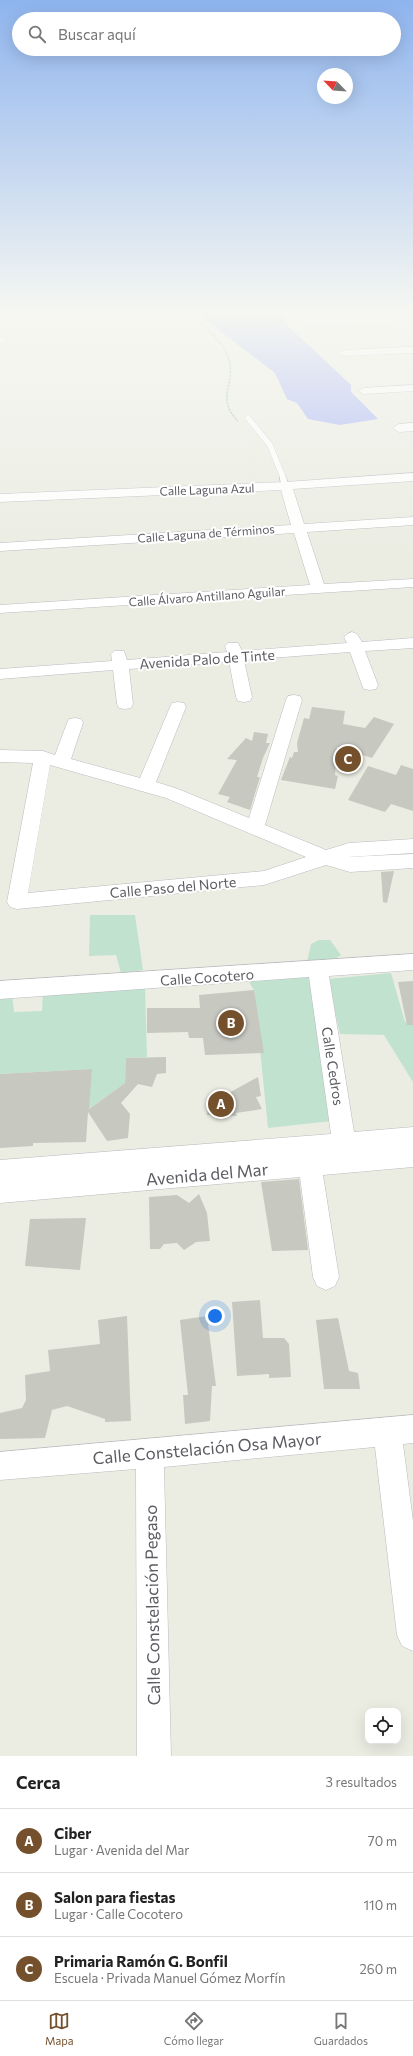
<!DOCTYPE html>
<html lang="es">
<meta charset="utf-8">
<style>
body{margin:0;font-family:Commissioner,sans-serif;background:#f6f6f6;color:#222}
.controls{position:absolute;right:12px;bottom:12px;display:grid;overflow:hidden;border-radius:8px;box-shadow:0 4px 16px #0002}
.controls button{width:36px;height:36px;display:grid;place-items:center;padding:0;border:0;border-bottom:1px solid #e0e0e0;background:#fff;color:#222;font:20px sans-serif}
.compass{position:absolute;left:317px;top:68px;width:36px;height:36px;border-radius:50%;background:#fff;box-shadow:0 4px 16px #0002;rotate:295deg}
.you{position:absolute;left:215px;top:1316px;width:14px;height:14px;margin:-10px;border:3px solid #fff;border-radius:50%;background:#1a73e8;box-shadow:0 0 0 6px #1a73e833}
.badge{display:grid;place-items:center;width:26px;height:26px;border-radius:50%;background:#75502d;color:#fff;font-size:13px;font-weight:700}
.pin{position:absolute;translate:-50% -50%;border:2px solid #fff;box-shadow:0 1px 4px #0006}
.list{margin:0;padding:0;list-style:none}
h2{display:flex;justify-content:space-between;align-items:center;height:52px;margin:0;padding:0 16px;font-size:17px}
h2 small{font-size:13px;font-weight:400;color:#767676}
.list li{display:grid;grid-template-columns:26px 1fr auto;gap:12px;align-items:center;box-sizing:border-box;height:64px;padding:0 16px;border-top:1px solid #e0e0e0}
.list b{display:block;font-size:15px;white-space:nowrap}
.list p{margin:0;font-size:13px;white-space:nowrap;color:#767676}
.list em{font-size:13px;font-style:normal;color:#767676}
.icon{flex:none;width:22px;height:22px;fill:none;stroke:currentColor;stroke-width:2;stroke-linecap:round;stroke-linejoin:round}
.map{position:relative;flex:none;width:413px;height:1756px;overflow:hidden}
.search{position:absolute;background:#fff;box-shadow:0 4px 16px #0002;left:12px;right:12px;top:12px;height:44px;display:flex;align-items:center;gap:10px;box-sizing:border-box;padding:0 14px;border-radius:22px;color:#767676;font-size:15px}
.sheet{height:244px;background:#fff}
nav{display:flex;justify-content:space-around;align-items:center;box-sizing:border-box;height:56px;border-top:1px solid #e0e0e0;background:#fff;font-size:11px;color:#767676}
nav a{display:grid;justify-items:center;gap:2px}
nav .on{color:#75502d}
.map>svg:first-child{display:block}
.green{fill:#c1e2cf}
.water{fill:#a8b5f8}
.building{fill:#c7c8c0}
.lines{fill:none;stroke-linecap:round;stroke-linejoin:round}
.service-far1-casing{stroke:#bbbac0;stroke-width:6}
.service-casing{stroke:#bbbac0;stroke-width:8}
.minor-casing{stroke:#bbbac0;stroke-width:1}
.path{stroke:#9cc2b6;stroke-width:1.5;stroke-dasharray:2.5 1;stroke-linecap:butt}
.service-far1{stroke:#fff;stroke-width:5.5}
.service{stroke:#fff;stroke-width:6}
.minor{fill:#fff;fill-rule:evenodd}
.labels{text-anchor:middle;dominant-baseline:central;stroke-width:4;stroke-linejoin:round;paint-order:stroke}
.far-street-label{font-size:12px;fill:#5b5c62;stroke:#fff}
.street-label{font-size:14px;fill:#5b5c62;stroke:#fff}
.near-street-label{font-size:17px;fill:#5b5c62;stroke:#fff}
</style>
<div class="map">
<svg width="413" height="1756" viewBox="0 0 413 1756">
<rect width="100%" height="100%" fill="#ebede3"/>
<!-- green -->
<g class="green">
<path d="M90,915H135L143,970L121,973L116,955L89,956Z"/>
<path d="M319,940H330L341,955L330,962L318,959L314,962H307L311,944Z"/>
<path d="M318,970L341,1120L268,1128L254,990L245,976Z"/>
<path d="M391,973L405,1022H413V1082L384,1035L340,1034L328,979Z"/>
<path d="M145,986L147,1057L126,1058L125,1083L87,1110L92,1069L0,1074V999L12,994L14,1012L42,1011L43,991Z"/>
</g>
<!-- water -->
<path class="water" d="M197,311H276L285,319V323L351,385V392L378,419L340,425L308,419L297,403L287,399L275,373L206,320Z"/>
<!-- building -->
<g class="building">
<path d="M312,707L345,711L343,724L365,728L374,717L394,724L372,758L337,747L335,775L338,776L335,789L281,780L290,757L292,758L294,752H298L297,743L304,718L309,719Z"/>
<path d="M254,732L268,734L266,743H270L263,758L257,777H260L250,810L227,802L230,797L218,794L237,760L227,759L246,738L252,741Z"/>
<path d="M401,765L413,769V811L391,804L385,812L348,800L368,766L396,775Z"/>
<path d="M394,871L387,903L383,902L381,872Z"/>
<path d="M413,981V1025H407L398,982Z"/>
<path d="M254,990L264,1053L205,1055L203,1038H189L188,1032L147,1033V1008H200L199,995Z"/>
<path d="M166,1057V1073L157,1074L152,1087L138,1084L121,1103L130,1114L128,1138L107,1141L88,1112L86,1142L33,1143V1146L0,1148V1074L92,1069L89,1109L125,1083L126,1058Z"/>
<path d="M258,1077L261,1096L256,1097L262,1109L236,1113L237,1116L207,1115L210,1094H227Z"/>
<path d="M299,1179L308,1250L272,1251L261,1182Z"/>
<path d="M199,1194L207,1213L210,1241L196,1242L184,1250L177,1243L164,1244L160,1249H150L149,1197L177,1195L189,1203Z"/>
<path d="M86,1218L80,1270L25,1266L30,1219Z"/>
<path d="M260,1300L263,1338H284L289,1344L291,1377L269,1378V1374L237,1376L232,1302Z"/>
<path d="M127,1316L131,1421L105,1422V1419L67,1406L52,1410L45,1438L0,1439V1413L22,1408L26,1400L25,1375L50,1371L48,1350L100,1344L98,1320Z"/>
<path d="M207,1316L216,1386H212L210,1421L185,1424L183,1395H188L180,1320Z"/>
<path d="M338,1318L349,1371L358,1373L360,1389H324L316,1320Z"/>
</g>
<g class="lines">
<!-- service-far1 casing -->
<g class="service-far1-casing">
<path id="service-far1" d="M248,418L270,445L284,480"/>
</g>
<!-- service casing -->
<g class="service-casing">
<path id="service" d="M283,479L286,486"/>
</g>
<!-- minor casing -->
<g class="minor-casing">
<g id="minor">
<path d="M0,311H15L20,314L15,317H0Z"/>
<path d="M413,316V322L308,326L303,323L308,320Z"/>
<path d="M0,337L6,338L7,340L0,343Z"/>
<path d="M413,347V353L343,356L338,353L343,350Z"/>
<path d="M413,385V391L364,394L358,391L364,388Z"/>
<path d="M413,423V431L399,432L393,428L399,424Z"/>
<path d="M413,473V481L293,489L304,524L413,517V525L307,532L324,584L413,579V587L0,613V605L310,585L294,533L0,551V543L291,525L281,490L0,502V494L286,482Z"/>
<path d="M352,632L357,634L362,642L413,638V648L365,651L378,685L376,689L370,690L364,689L362,685L350,652L244,660L252,697L250,701L244,702L238,701L236,697L229,662L129,669L133,704L131,708L125,709L119,708L117,704L113,670L0,679V669L112,661L111,654L114,651H124L127,660L227,652L225,646L228,643H238L242,651L347,643L344,637L347,634Z"/>
<path d="M294,695L300,696L302,700L265,825L326,850L349,843L413,839V853L348,857L413,854V868L350,872L326,865L264,885L17,909L10,907L7,902L33,763L0,762V750L43,751L55,755L67,723L69,719L75,718L81,719L83,723L71,759L140,778L170,707L172,703L178,702L184,703L186,707L156,782L178,789L249,818L286,700L288,696ZM50,765L166,798L306,857L264,871L28,893Z"/>
<path d="M413,954V970L329,976L354,1132L413,1127V1167L323,1175L339,1277L335,1286L326,1290L317,1286L313,1277L300,1177L0,1203V1160L331,1134L309,977L0,999V981Z"/>
<path d="M413,1415V1443L403,1444L413,1521V1651L402,1646L397,1635L375,1447L164,1467L171,1756H137L136,1469L0,1480V1452Z"/>
</g>
</g>
<!-- path -->
<path class="path" d="M186,311C201,324 223,339 229,360C236,384 215,398 238,421"/>
<!-- service-far1 -->
<use href="#service-far1" class="service-far1"/>
<!-- service -->
<use href="#service" class="service"/>
<!-- minor -->
<use href="#minor" class="minor"/>
</g>
<!-- sky -->
<linearGradient id="sky" x2="0" y2="1"><stop stop-color="#8eb4ee"/><stop offset="0.56" stop-color="#f6f7f2"/><stop offset="1" stop-color="#f6f7f2" stop-opacity="0"/></linearGradient>
<rect width="413" height="557" fill="url(#sky)"/>
<g class="labels">
<!-- far-street labels -->
<g class="far-street-label">
<text transform="translate(207 489) rotate(-2)">Calle Laguna Azul</text>
<text transform="translate(206 533) rotate(-4)">Calle Laguna de Términos</text>
<text transform="translate(207 596) rotate(-4)">Calle Álvaro Antillano Aguilar</text>
</g>
<!-- street labels -->
<g class="street-label">
<text transform="translate(207 659) rotate(-4)">Avenida Palo de Tinte</text>
<text transform="translate(173 887) rotate(-5)">Calle Paso del Norte</text>
<text transform="translate(207 977) rotate(-4)">Calle Cocotero</text>
<text transform="translate(333 1066) rotate(81)">Calle Cedros</text>
</g>
<!-- near-street labels -->
<g class="near-street-label">
<text transform="translate(207 1174) rotate(-5)">Avenida del Mar</text>
<text transform="translate(207 1448) rotate(-5)">Calle Constelación Osa Mayor</text>
<text transform="translate(152 1605) rotate(-91)">Calle Constelación Pegaso</text>
</g>
</g>
</svg>
<div class="controls">
<button><svg class="icon" aria-label="locate" viewBox="0 0 24 24"><circle cx="12" cy="12" r="6"/><path d="M12 2v4M12 18v4M2 12h4M18 12h4"/></svg></button>
</div>
<svg class="compass" viewBox="-18 -18 36 36"><path d="M0-13l5 13h-10z" fill="#e53935"/><path d="M0 13l5-13h-10z" fill="#767676"/></svg>
<div class="you"></div>
<div class="pin badge" style="left:221px;top:1104px">A</div>
<div class="pin badge" style="left:231px;top:1023px">B</div>
<div class="pin badge" style="left:348px;top:759px">C</div>
<div class="search"><svg class="icon" aria-label="search" viewBox="0 0 24 24"><circle cx="10" cy="10" r="6"/><path d="M15 15l6 6"/></svg>Buscar aquí</div>
</div>
<section class="sheet">
<h2>Cerca<small>3 resultados</small></h2>
<ul class="list">
<li><span class="badge">A</span><div><b>Ciber</b><p>Lugar · Avenida del Mar</p></div><em>70 m</em></li>
<li><span class="badge">B</span><div><b>Salon para fiestas</b><p>Lugar · Calle Cocotero</p></div><em>110 m</em></li>
<li><span class="badge">C</span><div><b>Primaria Ramón G. Bonfil</b><p>Escuela · Privada Manuel Gómez Morfín</p></div><em>260 m</em></li>
</ul>
</section>
<nav>
<a class="on"><svg class="icon" aria-label="map" viewBox="0 0 24 24"><path d="M3 6l6-2 6 2 6-2v14l-6 2-6-2-6 2zM9 4v14M15 6v14"/></svg>Mapa</a>
<a><svg class="icon" aria-label="directions" viewBox="0 0 24 24"><path d="M12 3l9 9-9 9-9-9zM9 14v-3h6M13 9l2 2-2 2"/></svg>Cómo llegar</a>
<a><svg class="icon" aria-label="saved" viewBox="0 0 24 24"><path d="M7 4h10v16l-5-4-5 4z"/></svg>Guardados</a>
</nav>
